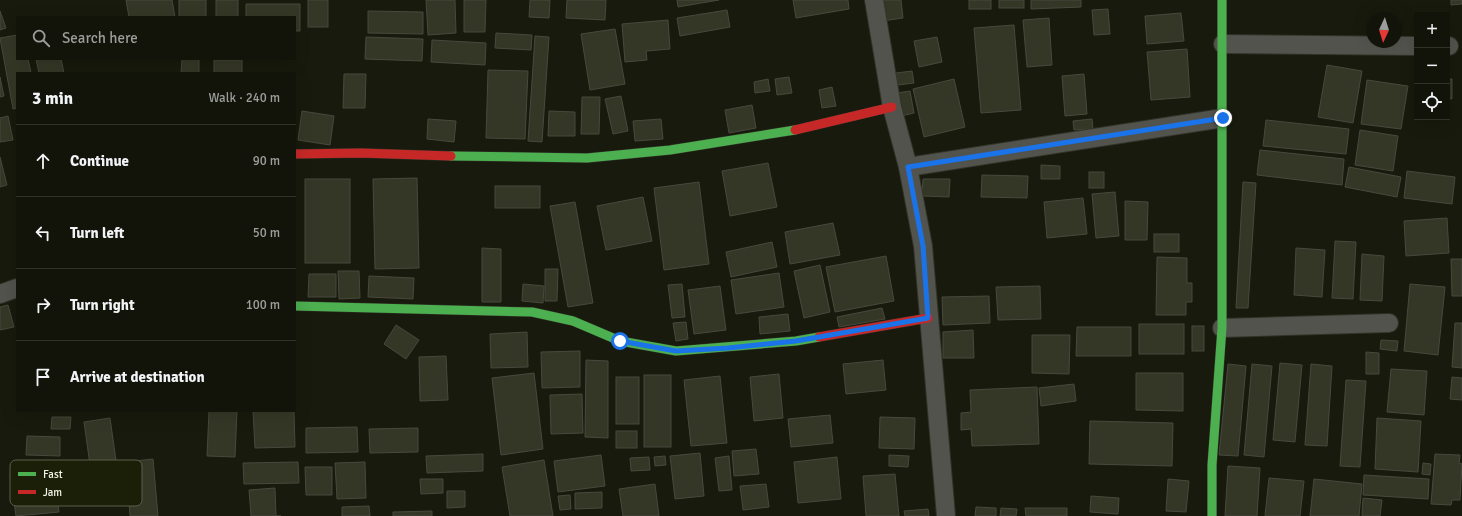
<!DOCTYPE html>
<meta charset="utf-8">
<style>
body{margin:0;font-family:Signika,sans-serif;background:#1f2118;color:#f1f3f6}
.controls{position:absolute;right:12px;top:12px;display:grid;overflow:hidden;border-radius:0px;box-shadow:0 4px 16px #0002}
.controls button{width:36px;height:36px;display:grid;place-items:center;padding:0;border:0;border-bottom:1px solid #31332b;background:#12140a;color:#f1f3f6;font:20px sans-serif}
.compass{position:absolute;left:1366px;top:12px;width:36px;height:36px;border-radius:50%;background:#12140a;box-shadow:0 4px 16px #0002;rotate:184deg}
.stop{position:absolute;width:12px;height:12px;margin:-9px;border:3px solid #1a73e8;border-radius:50%;background:#fff}
.stop.end{background:#1a73e8;border-color:#fff;box-shadow:0 1px 4px #0008}
.list{margin:0;padding:0;list-style:none}
h2{display:flex;justify-content:space-between;align-items:center;height:52px;margin:0;padding:0 16px;font-size:17px}
h2 small{font-size:13px;font-weight:400;color:#9c9e9c}
.list li{display:grid;grid-template-columns:26px 1fr auto;gap:12px;align-items:center;box-sizing:border-box;height:72px;padding:0 16px;border-top:1px solid #31332b}
.list b{display:block;font-size:15px;white-space:nowrap}
.list em{font-size:13px;font-style:normal;color:#9c9e9c}
.icon{flex:none;width:22px;height:22px;fill:none;stroke:currentColor;stroke-width:2;stroke-linecap:round;stroke-linejoin:round}
.map{position:relative;flex:none;width:1462px;height:516px;overflow:hidden}
.search{position:absolute;background:#12140a;box-shadow:0 4px 16px #0002;left:16px;top:16px;width:280px;height:44px;display:flex;align-items:center;gap:10px;box-sizing:border-box;padding:0 14px;border-radius:0px;color:#9c9e9c;font-size:15px}
.panel{position:absolute;background:#12140a;box-shadow:0 4px 16px #0002;left:16px;top:72px;width:280px;height:340px;border-radius:0px}
.map>svg:first-child{display:block}
.building{fill:#353726;stroke:#47493e}
.lines{fill:none;stroke-linecap:round;stroke-linejoin:round}
.street-casing{stroke:#313328;stroke-width:20}
.fast-casing{stroke:#313328;stroke-width:10}
.jam-casing{stroke:#313328;stroke-width:10}
.street{stroke:#53534e;stroke-width:18}
.fast{stroke:#4caf50;stroke-width:9}
.jam{stroke:#c62828;stroke-width:9}
.route{stroke:#1a73e8;stroke-width:5}
.key{fill:#1c1f08;stroke:#5c5f4b;stroke-width:1}
.key-label{font-size:11px;fill:#f1f4e6}
</style>
<div class="map">
<svg width="1462" height="516" viewBox="0 0 1462 516">
<rect width="100%" height="100%" fill="#181a0d"/>
<!-- building -->
<g class="building">
<path d="M126,0H172L175,17H129Z"/>
<rect x="179" y="0" width="27" height="17"/>
<rect x="216" y="0" width="22" height="17"/>
<rect x="308" y="0" width="20" height="27"/>
<path d="M426,0H455L456,33L428,35Z"/>
<path d="M464,0H486L485,32H464Z"/>
<path d="M530,0H550L549,18L529,17Z"/>
<path d="M567,0H606L605,20L566,18Z"/>
<path d="M677,0H719L678,7Z"/>
<path d="M793,0H848L849,9L796,18Z"/>
<path d="M880,0H901L903,18L882,21Z"/>
<rect x="969" y="0" width="22" height="9"/>
<rect x="999" y="0" width="25" height="8"/>
<path d="M1031,0H1081V7L1031,9Z"/>
<path d="M1451,0H1462V4L1451,5Z"/>
<path d="M246,4H300V31H295V17H246Z"/>
<path d="M1108,9L1110,34L1094,35L1092,10Z"/>
<path d="M727,10L730,27L680,36L677,18Z"/>
<path d="M0,11L6,28L0,30Z"/>
<path d="M368,11L423,12V34L368,33Z"/>
<path d="M1181,13L1184,41L1147,44L1145,16Z"/>
<path d="M1049,18L1052,65L1027,67L1023,20Z"/>
<path d="M668,20L670,49L646,51L647,60L625,62L622,24Z"/>
<path d="M1014,25L1021,110L981,113L974,28Z"/>
<path d="M615,29L625,84L590,90L581,34Z"/>
<path d="M496,33L532,35L531,50L495,48Z"/>
<path d="M17,35V59H28L31,73H17V108L13,109L0,38Z"/>
<path d="M535,36L549,37L542,142L528,141Z"/>
<path d="M366,37L423,39L422,61L365,59Z"/>
<path d="M937,37L942,62L919,67L914,41Z"/>
<path d="M432,40L486,43L485,65L431,62Z"/>
<path d="M1187,49L1190,97L1151,100L1147,52Z"/>
<path d="M36,59H61L64,73H39Z"/>
<path d="M182,59H199V73H181Z"/>
<rect x="214" y="60" width="28" height="13"/>
<path d="M1327,65L1362,71L1353,123L1318,117Z"/>
<path d="M488,70L528,71L525,139L486,138Z"/>
<path d="M912,71L914,83L898,85L896,73Z"/>
<path d="M344,74H366L365,108H343Z"/>
<path d="M1084,74L1087,114L1065,116L1062,76Z"/>
<path d="M0,77L4,96L0,97Z"/>
<path d="M789,77L792,93L777,95L775,79Z"/>
<path d="M768,79L770,91L755,93L754,82Z"/>
<path d="M954,79L965,127L924,137L913,89Z"/>
<path d="M1447,79H1452V99L1447,98Z"/>
<path d="M1367,80L1408,86L1401,129L1361,124Z"/>
<path d="M832,87L836,106L822,108L819,90Z"/>
<path d="M910,91L914,113L901,116L897,93Z"/>
<path d="M621,96L628,131L613,134L605,99Z"/>
<path d="M582,97H600L599,134H581Z"/>
<path d="M752,105L756,128L729,133L725,110Z"/>
<path d="M302,111L334,116L330,145L298,140Z"/>
<path d="M549,111L575,112V136H548Z"/>
<path d="M8,116L13,140L0,142V118Z"/>
<path d="M428,119L456,121L454,142L427,139Z"/>
<path d="M661,119L663,139L635,141L633,121Z"/>
<path d="M1092,119L1093,129L1074,130L1073,121Z"/>
<path d="M1266,120L1349,129L1346,154L1263,146Z"/>
<path d="M1360,130L1398,136L1393,171L1355,165Z"/>
<path d="M1260,150L1344,159L1342,185L1257,175Z"/>
<path d="M0,157L7,185L0,187Z"/>
<path d="M768,163L777,207L730,216L722,171Z"/>
<path d="M1041,165L1060,166V179H1041Z"/>
<path d="M1349,167L1401,177L1397,197L1345,187Z"/>
<path d="M1407,171L1455,177L1452,204L1404,198Z"/>
<rect x="1089" y="172" width="15" height="16"/>
<path d="M982,175L1028,176L1027,198L981,197Z"/>
<path d="M417,178L419,268L375,269L373,179Z"/>
<rect x="305" y="179" width="45" height="84"/>
<path d="M923,179H950L949,197L922,196Z"/>
<path d="M699,182L709,264L664,270L654,188Z"/>
<path d="M1243,182L1256,183L1248,308H1236Z"/>
<rect x="495" y="186" width="45" height="22"/>
<path d="M1115,192L1119,236L1096,238L1092,194Z"/>
<path d="M643,197L652,241L606,250L597,206Z"/>
<path d="M1083,198L1087,234L1047,238L1044,202Z"/>
<path d="M1125,201L1148,202L1147,240H1125Z"/>
<path d="M575,202L593,303L568,307L550,206Z"/>
<path d="M1447,218L1449,253L1406,256L1404,221Z"/>
<path d="M833,223L840,255L790,264L785,232Z"/>
<rect x="1154" y="234" width="25" height="18"/>
<path d="M1335,241L1356,242L1353,299L1332,298Z"/>
<path d="M772,242L777,267L731,277L726,252Z"/>
<path d="M482,248L501,249V302H482Z"/>
<path d="M1296,248L1325,250L1322,297L1294,295Z"/>
<path d="M1362,254L1384,256L1382,301L1360,300Z"/>
<path d="M886,256L894,301L835,312L826,267Z"/>
<path d="M1157,257L1187,258V283H1192V302H1186V315H1156Z"/>
<path d="M1451,259H1462V296H1452Z"/>
<path d="M820,265L830,312L804,318L794,271Z"/>
<path d="M545,269H558L557,301H545Z"/>
<path d="M338,271H359L360,298L339,299Z"/>
<path d="M779,273L784,307L736,314L731,280Z"/>
<path d="M309,274H336V297H308Z"/>
<path d="M369,276L414,278L413,299L368,297Z"/>
<path d="M523,284L544,286L543,303L522,301Z"/>
<path d="M682,284L685,317L672,318L668,285Z"/>
<path d="M1410,284L1445,287L1438,355L1404,351Z"/>
<path d="M720,286L726,330L694,334L688,290Z"/>
<path d="M1040,286L1041,319L998,320L996,287Z"/>
<path d="M989,296L990,323L943,325L942,297Z"/>
<path d="M8,305L14,327L0,330V307Z"/>
<path d="M882,308L885,319L839,327L837,317Z"/>
<path d="M788,314L790,331L760,334L759,317Z"/>
<path d="M686,322L688,339L676,341L673,323Z"/>
<path d="M1455,323H1462V368L1452,367Z"/>
<rect x="1139" y="324" width="45" height="30"/>
<path d="M396,325L419,340L406,359L384,344Z"/>
<rect x="1192" y="326" width="12" height="25"/>
<path d="M1077,327H1131V356H1076Z"/>
<path d="M973,330L974,358H943V332Z"/>
<path d="M527,332L528,367L491,368L490,334Z"/>
<path d="M1032,335H1070L1069,374L1032,373Z"/>
<path d="M1381,340L1398,341L1397,351L1380,349Z"/>
<path d="M580,351V387L542,388L541,352Z"/>
<path d="M1366,352L1379,353V374H1366Z"/>
<path d="M446,356L448,400L420,401L419,357Z"/>
<path d="M586,360L608,361V438L585,437Z"/>
<path d="M883,360L886,390L846,394L843,364Z"/>
<path d="M1280,363L1302,365L1295,442L1273,440Z"/>
<path d="M1228,364L1246,366L1238,456L1219,455Z"/>
<path d="M1252,364L1272,366L1264,457L1244,455Z"/>
<path d="M1311,364L1332,366L1327,446L1305,445Z"/>
<path d="M1391,369L1427,371L1424,415L1387,412Z"/>
<path d="M534,373L543,449L501,455L492,378Z"/>
<path d="M1136,373H1183V411L1136,410Z"/>
<path d="M779,374L783,418L754,421L750,377Z"/>
<rect x="644" y="375" width="27" height="72"/>
<path d="M720,376L727,443L691,446L684,380Z"/>
<rect x="616" y="377" width="23" height="47"/>
<path d="M1452,377L1462,378V400L1450,399Z"/>
<path d="M1346,380L1366,381L1360,467L1340,466Z"/>
<path d="M1074,384L1076,401L1041,406L1039,388Z"/>
<path d="M1037,387L1039,444L972,446L971,429L961,430V413L971,412L970,390Z"/>
<path d="M582,394L583,433L551,434L550,395Z"/>
<path d="M209,411H237L235,457L207,456Z"/>
<path d="M253,411H294L295,447L255,448Z"/>
<path d="M830,415L833,443L791,447L788,419Z"/>
<path d="M52,417H71L70,429H51Z"/>
<path d="M880,417L915,418L914,449L879,448Z"/>
<path d="M110,418L117,468L91,472L84,422Z"/>
<path d="M1377,418L1421,421L1418,472L1375,469Z"/>
<path d="M1090,421L1173,423L1172,466L1089,464Z"/>
<path d="M357,427L358,452L306,453V428Z"/>
<path d="M418,428V452L370,453L369,429Z"/>
<rect x="616" y="431" width="21" height="17"/>
<path d="M27,436L60,437V456L26,455Z"/>
<path d="M756,449L759,474L734,476L732,451Z"/>
<path d="M700,453L704,496L675,499L670,456Z"/>
<path d="M483,454V471L427,473L426,456Z"/>
<path d="M1435,454L1460,455L1459,463L1462,464L1460,500H1452L1451,505L1431,504Z"/>
<path d="M601,455L605,486L558,492L554,461Z"/>
<path d="M889,455L909,456L908,467L889,466Z"/>
<path d="M665,456L666,465L655,466L654,457Z"/>
<path d="M729,456L732,490L719,491L715,458Z"/>
<path d="M649,457L650,470L631,471L630,458Z"/>
<path d="M837,457L841,499L798,503L794,462Z"/>
<path d="M153,459L158,516H130L126,462Z"/>
<path d="M544,460L553,516H510L502,467Z"/>
<path d="M298,462L299,483L244,484L243,463Z"/>
<path d="M365,462L366,498L337,499L335,463Z"/>
<path d="M1423,463L1431,464L1430,475L1422,474Z"/>
<path d="M1228,466L1260,468L1257,516H1225Z"/>
<path d="M305,467H332V495H306Z"/>
<path d="M53,468L59,512L16,516L10,474Z"/>
<path d="M895,474L899,516H866L863,476Z"/>
<path d="M1364,475L1429,479L1428,499L1363,495Z"/>
<path d="M1269,478L1304,481L1300,516H1265Z"/>
<path d="M420,479H443V493L421,494Z"/>
<path d="M1168,479L1189,481L1186,512L1166,511Z"/>
<path d="M1314,479L1362,484L1359,516H1310Z"/>
<path d="M655,484L659,516H623L619,489Z"/>
<path d="M766,484L769,507L743,510L740,486Z"/>
<path d="M275,488L276,516H281H251L249,490Z"/>
<path d="M447,491H465V507L447,508Z"/>
<path d="M602,492V508L575,509V493Z"/>
<path d="M570,495L571,509L560,510L558,496Z"/>
<path d="M1091,496L1119,498L1118,514L1090,512Z"/>
<path d="M1363,498L1382,500L1380,516H1362Z"/>
<path d="M369,506L370,516H342V507Z"/>
<path d="M976,507L996,508V516H975Z"/>
<path d="M1001,508L1017,509L1016,516H1000Z"/>
<path d="M1025,508H1067V516H1026Z"/>
<path d="M928,509L929,516H905L904,511Z"/>
<path d="M432,511V516H393V512Z"/>
</g>
<g class="lines">
<!-- street casing -->
<g class="street-casing">
<g id="street">
<path d="M874,0L892,107L908,167L923,246L946,516"/>
<path d="M1223,44L1417,46"/>
<path d="M1447,46H1449"/>
<path d="M908,167L1223,118"/>
<path d="M0,294L17,288"/>
<path d="M1222,328L1389,323"/>
</g>
</g>
<!-- fast casing -->
<g class="fast-casing">
<g id="fast">
<path d="M451,156L587,158L670,150L795,130"/>
<path d="M295,306L532,312L573,321L620,341L676,351L796,341L819,337"/>
<path d="M1212,516V465L1222,328V0"/>
</g>
</g>
<!-- jam casing -->
<g class="jam-casing">
<g id="jam">
<path d="M795,130L892,107"/>
<path d="M295,154L361,153L451,156"/>
<path d="M819,337L928,318"/>
</g>
</g>
<!-- street -->
<use href="#street" class="street"/>
<!-- fast -->
<use href="#fast" class="fast"/>
<!-- jam -->
<use href="#jam" class="jam"/>
</g>
<g class="lines">
<!-- route -->
<path class="route" d="M620,341L676,351L728,348L796,341L928,318L923,246L908,167L1223,118"/>
</g>
<!-- legend -->
<rect x="10" y="460" width="132" height="46" rx="6" class="key"/>
<rect x="18" y="472" width="18" height="4" fill="#4caf50"/>
<rect x="18" y="490" width="18" height="4" fill="#c62828"/>
<g class="key-label">
<text x="43" y="478">Fast</text>
<text x="43" y="496">Jam</text>
</g>
</svg>
<div class="controls">
<button>+</button>
<button>−</button>
<button><svg class="icon" aria-label="locate" viewBox="0 0 24 24"><circle cx="12" cy="12" r="6"/><path d="M12 2v4M12 18v4M2 12h4M18 12h4"/></svg></button>
</div>
<svg class="compass" viewBox="-18 -18 36 36"><path d="M0-13l5 13h-10z" fill="#e53935"/><path d="M0 13l5-13h-10z" fill="#9c9e9c"/></svg>
<div class="stop" style="left:620px;top:341px"></div>
<div class="stop end" style="left:1223px;top:118px"></div>
<div class="search"><svg class="icon" aria-label="search" viewBox="0 0 24 24"><circle cx="10" cy="10" r="6"/><path d="M15 15l6 6"/></svg>Search here</div>
<section class="panel">
<h2>3 min<small>Walk · 240 m</small></h2>
<ul class="list">
<li><svg class="icon" aria-label="ahead" viewBox="0 0 24 24"><path d="M12 20V5M6 11l6-6 6 6"/></svg><div><b>Continue</b></div><em>90 m</em></li>
<li><svg class="icon" aria-label="left" viewBox="0 0 24 24"><path d="M17 20v-9H6M10 6l-5 5 5 5"/></svg><div><b>Turn left</b></div><em>50 m</em></li>
<li><svg class="icon" aria-label="right" viewBox="0 0 24 24"><path d="M7 20v-9h11M14 6l5 5-5 5"/></svg><div><b>Turn right</b></div><em>100 m</em></li>
<li><svg class="icon" aria-label="arrive" viewBox="0 0 24 24"><path d="M6 21V4h12l-3 4 3 4H6"/></svg><div><b>Arrive at destination</b></div></li>
</ul>
</section>
</div>
